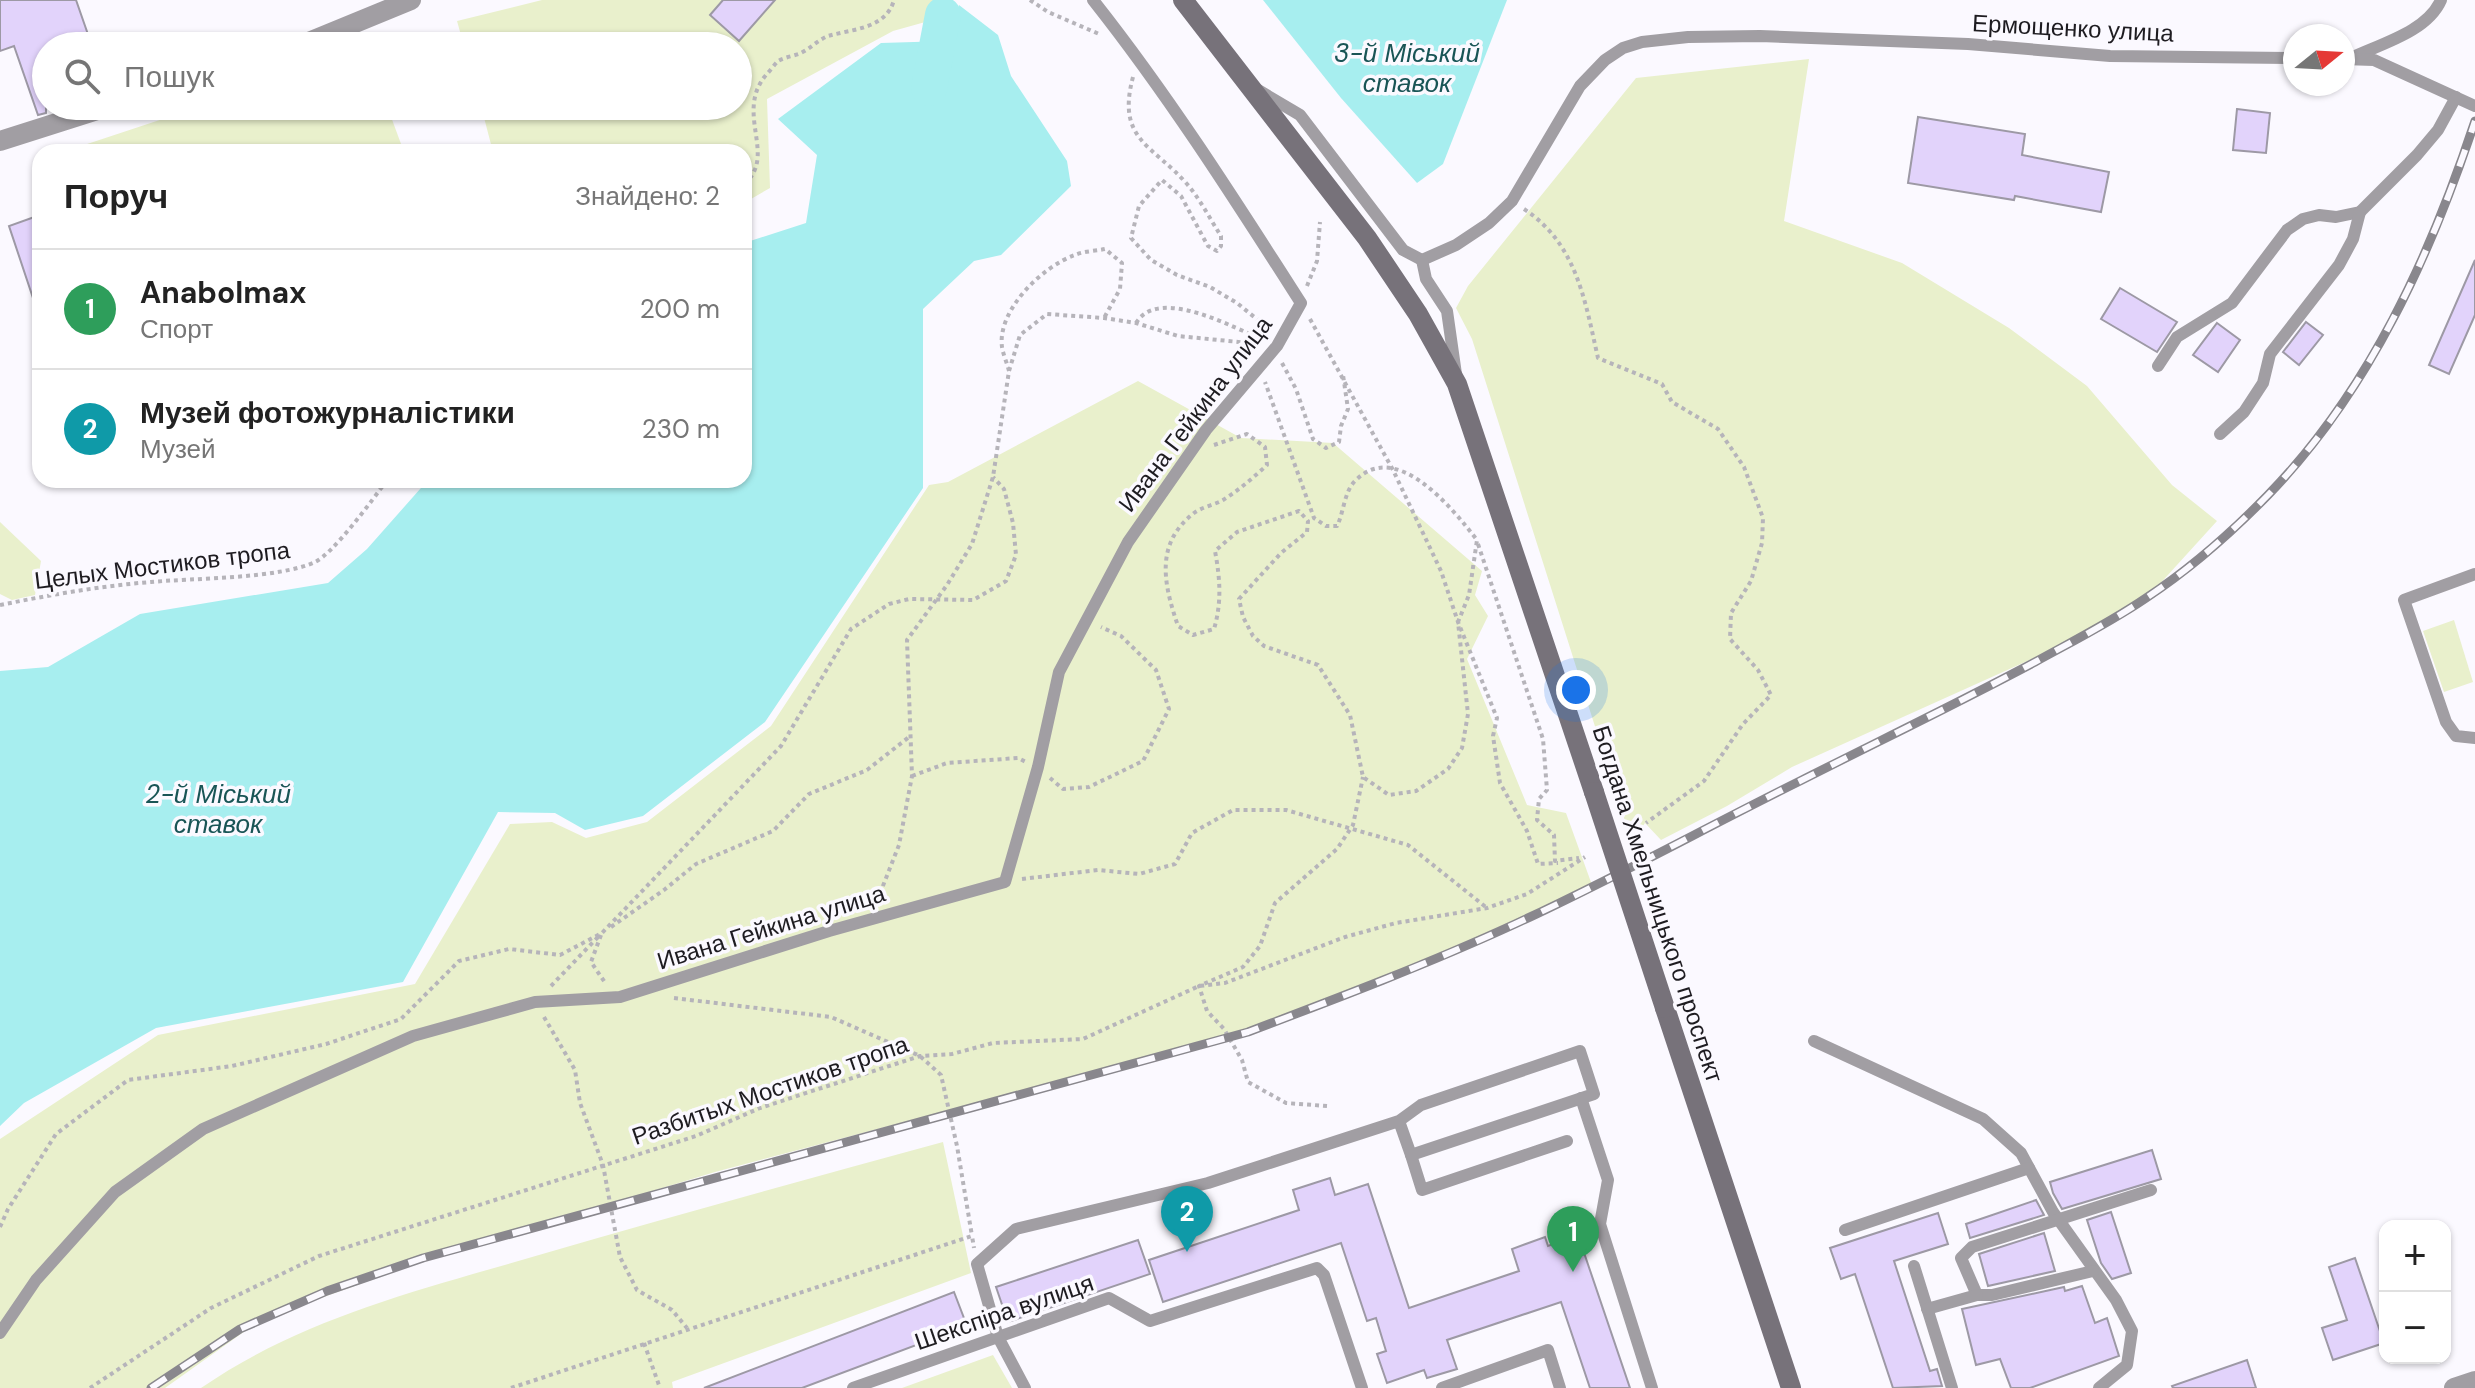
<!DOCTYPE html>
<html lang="uk">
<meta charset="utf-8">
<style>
body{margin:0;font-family:"DM Sans",sans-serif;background:#f2f2f2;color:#222}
.controls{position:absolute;right:24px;bottom:24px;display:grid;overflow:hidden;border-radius:16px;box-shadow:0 2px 6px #0004}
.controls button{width:72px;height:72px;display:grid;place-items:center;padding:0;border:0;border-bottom:2px solid #e0e0e0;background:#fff;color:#222;font:40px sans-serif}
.compass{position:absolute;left:2283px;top:24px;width:72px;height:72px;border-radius:50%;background:#fff;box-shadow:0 2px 6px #0004;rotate:72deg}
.you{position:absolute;left:1576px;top:690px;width:28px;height:28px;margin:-20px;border:6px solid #fff;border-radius:50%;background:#1a73e8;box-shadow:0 0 0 12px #1a73e833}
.badge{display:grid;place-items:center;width:52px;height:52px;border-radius:50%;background:#db2777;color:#fff;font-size:26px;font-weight:700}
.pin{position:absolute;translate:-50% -66px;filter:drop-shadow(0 2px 4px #0008)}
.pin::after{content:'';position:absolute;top:42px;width:28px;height:24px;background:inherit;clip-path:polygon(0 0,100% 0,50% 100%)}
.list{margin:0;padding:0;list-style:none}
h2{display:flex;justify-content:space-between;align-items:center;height:104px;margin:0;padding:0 32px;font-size:34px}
h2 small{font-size:26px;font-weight:400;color:#767676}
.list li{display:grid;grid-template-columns:52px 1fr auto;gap:24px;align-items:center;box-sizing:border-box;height:120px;padding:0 32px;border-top:2px solid #e0e0e0}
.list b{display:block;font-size:30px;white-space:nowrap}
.list p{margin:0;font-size:26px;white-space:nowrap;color:#767676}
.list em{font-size:26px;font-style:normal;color:#767676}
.icon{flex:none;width:44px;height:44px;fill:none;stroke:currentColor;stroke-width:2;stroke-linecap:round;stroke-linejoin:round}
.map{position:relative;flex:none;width:2475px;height:1388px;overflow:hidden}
.search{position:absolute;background:#fff;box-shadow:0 2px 6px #0004;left:32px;top:32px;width:720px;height:88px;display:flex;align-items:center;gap:20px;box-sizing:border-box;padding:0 28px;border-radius:44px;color:#767676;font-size:30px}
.panel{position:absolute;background:#fff;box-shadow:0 2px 6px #0004;left:32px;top:144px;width:720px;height:344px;border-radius:24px}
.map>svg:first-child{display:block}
.green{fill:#e9f0cc}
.water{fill:#a7eeef}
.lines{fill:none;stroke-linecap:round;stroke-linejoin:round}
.river{stroke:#a7eeef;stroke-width:36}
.building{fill:#e2d3fb;stroke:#9d99a5;stroke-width:2}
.path{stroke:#b6b4ba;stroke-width:4;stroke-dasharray:4 4;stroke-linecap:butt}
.service{stroke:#a19ea3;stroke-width:12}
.minor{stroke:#a19ea3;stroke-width:20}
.tertiary{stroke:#a19ea3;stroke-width:20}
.secondary{stroke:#77727a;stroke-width:20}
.rail-casing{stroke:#89878d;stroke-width:9}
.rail{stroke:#fbf9ff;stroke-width:6;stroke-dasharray:18;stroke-linecap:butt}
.secondary-bridge{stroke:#77727a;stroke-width:20}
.labels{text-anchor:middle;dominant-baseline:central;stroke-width:7;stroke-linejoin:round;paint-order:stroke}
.street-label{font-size:24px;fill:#1e1c21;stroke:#fbf9ff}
.water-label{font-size:26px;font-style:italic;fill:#195556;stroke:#fbf9ff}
</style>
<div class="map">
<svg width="2475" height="1388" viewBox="0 0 2475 1388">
<rect width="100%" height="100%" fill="#fbf9ff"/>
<!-- green -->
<g class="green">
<path d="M542,0H945L936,19L893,31L767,99L770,188L744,203V152H493L481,106H738V46H464L457,21Z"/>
<path d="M1809,59L1784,221L1902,263L2009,328L2087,386L2172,485L2217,521L2147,598L2112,623L1792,767L1727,806L1661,840L1645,823L1632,843L1472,339L1456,308L1468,286L1636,78Z"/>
<path d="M202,106H387L404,152H63Z"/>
<path d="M1138,381L1241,438L1333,443L1482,571L1475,595L1488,616L1467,659L1527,805L1566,813L1592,885L1426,960L1249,1031L715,1172L441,1255L262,1319L165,1388H0V1139L158,1035L415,984L510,824L552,822L586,838L647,822L771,726L929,485L948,482Z"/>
<path d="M0,522L41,561L35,595L12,600L0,594Z"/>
<path d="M2454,620L2473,682L2444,692L2423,631Z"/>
<path d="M943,1142L971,1273L672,1382L673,1388H201C302,1318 423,1289 539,1255C673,1216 808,1179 943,1142Z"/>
<path d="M993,1355L1012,1388H902Z"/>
</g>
<!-- water -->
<g class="water">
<path d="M1263,0H1507L1443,164L1417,183L1341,98Z"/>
<path d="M959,5L998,35L1011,76L1067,161L1071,186L1001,255L974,261L923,309V488L765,722L643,816L585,830L555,813L498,812L403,982L156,1028L24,1103L0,1126V671L48,667L140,614L328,583L367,549L428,480H744V243L806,223L817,155L778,119L881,43L947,41Z"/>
</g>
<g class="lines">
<!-- river -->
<path class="river" d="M929,88L943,15"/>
</g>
<!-- building -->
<g class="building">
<path d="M0,0H76L92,46H46V113L38,115L14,46L0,51Z"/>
<path d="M723,0H775L739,41L710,15Z"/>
<path d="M2237,109L2270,113L2266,153L2233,150Z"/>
<path d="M1918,117L2025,134L2022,155L2109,172L2101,212L2015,196L2014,200L1908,183Z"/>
<path d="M40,215V310H37L9,226Z"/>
<path d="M2475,260V315L2449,374L2429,365Z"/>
<path d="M2120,288L2177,322L2157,352L2101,319Z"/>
<path d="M2306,322L2323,335L2299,365L2283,352Z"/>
<path d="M2217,323L2240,340L2218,372L2193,355Z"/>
<path d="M2152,1150L2161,1179L2062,1209L2053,1193L2050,1182Z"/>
<path d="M1330,1178L1335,1195L1368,1184L1409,1308L1519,1271L1512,1249L1545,1237L1548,1246L1578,1235L1630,1388H1590L1561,1302L1447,1340L1457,1369L1427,1378L1424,1370L1387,1383L1377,1354L1386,1351L1376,1318L1367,1321L1341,1243L1163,1302L1149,1260L1299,1210L1293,1190Z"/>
<path d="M2036,1200L2044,1215L1970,1238L1966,1224Z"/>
<path d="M2111,1212L2131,1273L2112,1279L2101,1263L2087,1220Z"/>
<path d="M1938,1213L1948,1244L1894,1261L1930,1371L1937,1369L1942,1386L1893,1388L1855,1274L1841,1279L1830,1248Z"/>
<path d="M2044,1233L2055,1271L1988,1286L1979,1254Z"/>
<path d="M1138,1240L1150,1274L1008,1322L996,1287Z"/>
<path d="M2355,1258L2384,1343L2333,1360L2322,1328L2347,1320L2329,1267Z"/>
<path d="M2082,1286L2095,1323L2107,1318L2119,1356L2030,1388H2011L2000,1359L1976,1365L1962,1309L2064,1287L2065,1291Z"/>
<path d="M954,1292L967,1326L802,1388H704Z"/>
<path d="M2247,1360L2256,1388H2173L2172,1386Z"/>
</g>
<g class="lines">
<!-- path -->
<g class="path">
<path d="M1030,0L1048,12L1099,34"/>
<path d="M1133,77C1116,140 1153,145 1187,184C1200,199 1210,219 1221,236V246L1217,251L1208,246L1203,237L1181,196L1162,180L1139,206L1131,238L1151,260L1177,275L1210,287L1237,303L1269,329"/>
<path d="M744,184C778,156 734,113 766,75C770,71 774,65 778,61C785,57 794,56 801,53C811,48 818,40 828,36C852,29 886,29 894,0"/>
<path d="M1524,209C1577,244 1585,301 1598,358L1662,384L1672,402L1718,429L1744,467L1763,518L1762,543L1751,581L1731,613L1730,639L1758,670L1771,695L1743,724L1704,781L1646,823"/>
<path d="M1307,286L1317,261L1320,222"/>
<path d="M1310,319L1393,470L1441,571L1458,622L1497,718L1493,736L1500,783L1527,831L1538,864L1558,863"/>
<path d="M1136,323C1159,285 1235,329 1264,340"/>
<path d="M1282,363L1296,389L1313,439L1326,448L1339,442L1341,426L1348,409L1343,375"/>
<path d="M1009,371C1007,363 1003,354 1002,347C997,310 1043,266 1075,255C1084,251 1096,251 1105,249L1122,263L1120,289L1104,318"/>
<path d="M1214,445L1247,434L1265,447L1267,465C1253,478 1239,490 1223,500C1214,505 1202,507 1194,513C1154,544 1164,585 1178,626L1193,635L1214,629C1222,602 1220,578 1215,551L1237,532L1299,511L1308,521L1307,532L1281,553L1239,599L1243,617L1253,636L1264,646L1318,665L1350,715L1363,777L1389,795L1416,791L1448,769L1462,748L1468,714L1458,622L1469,595L1477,540C1453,509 1396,438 1355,481C1344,492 1344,512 1337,526H1326L1314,518L1265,382"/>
<path d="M1478,544L1543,739L1547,790L1539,799L1537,820L1554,835L1555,861L1579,858"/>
<path d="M0,605C50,595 100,586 151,582C194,578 278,579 315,562C333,554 374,498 387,480"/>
<path d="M912,776L947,763L1018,758L1026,762"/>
<path d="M1050,778L1063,789L1089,787L1143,761L1169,709L1156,670L1121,636L1101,627"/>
<path d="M1022,879L1098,870L1139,874L1175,864L1192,833L1233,810H1286L1408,845L1487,908"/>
<path d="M877,901L899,845L912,776L907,640L947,585L972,544L993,477L1009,371L1020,335L1047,314L1104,318L1136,323L1178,336L1259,344"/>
<path d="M611,927L664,890L696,864L773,831L809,794L867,770L909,737"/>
<path d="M601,935L591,962L606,984"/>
<path d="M551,986L598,937"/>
<path d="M674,998L831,1017L920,1056L941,1075L957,1146L972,1236"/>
<path d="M544,1017L575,1070L580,1103L603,1165L620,1257L637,1290L672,1310L687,1328"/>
<path d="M1327,1106L1286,1103L1248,1082L1242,1060L1224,1029L1207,1011L1199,986L1243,967L1260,946L1275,903L1337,849L1353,825L1363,777"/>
<path d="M0,1227L8,1209L56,1134L128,1080L232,1066L326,1044L401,1019L459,961L509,949L560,955L602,933L781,746L851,629L889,604L909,599L973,600L1006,581L1016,555L1013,523L1004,489L993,477"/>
<path d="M644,1343L660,1388"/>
<path d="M90,1388L211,1308L319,1256L696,1136L760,1108L920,1056L952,1054L993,1043L1083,1039L1199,986L1225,983L1345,937L1396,923L1487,908L1527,894L1585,857"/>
<path d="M511,1388L972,1236L974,1248"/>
</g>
<!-- service -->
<g class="service">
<path d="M2351,58C2380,44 2427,32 2441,0"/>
<path d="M2343,59L2374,60L2475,106"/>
<path d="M1258,90L1300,115L1403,250L1422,260"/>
<path d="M1422,260L1456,245L1489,223L1512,201L1580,86L1605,60L1623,48L1642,42L1688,37L1760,36L1968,44L2110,56L2295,58"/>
<path d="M1422,260L1426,279L1447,311L1456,374"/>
<path d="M2158,366L2177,337L2232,303L2287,230L2303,219L2319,215L2336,217L2360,212L2417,155L2438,130L2456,97"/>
<path d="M2220,434L2244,412L2263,383L2270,354L2339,265L2353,239L2360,212"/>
<path d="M2475,574L2404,600L2446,722L2456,736L2475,738"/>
<path d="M1814,1041L1983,1119L2021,1153L2053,1212L2116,1300L2132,1331L2127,1365L2099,1388"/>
<path d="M1581,1098L1608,1180L1600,1224L1652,1388"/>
<path d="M1411,1155L1422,1190L1567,1141"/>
<path d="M1845,1230L2029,1168"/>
<path d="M1914,1266L1952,1388"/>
<path d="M2093,1271L1992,1295H1977L1961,1258L1972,1247L2151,1190"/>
<path d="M1927,1309L1977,1295"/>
<path d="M0,1333L36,1280L115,1192L203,1129L413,1036L535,1002L620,997L829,931L1005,882L1038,767L1059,672L1128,542L1206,430L1277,346L1301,303C1235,200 1169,96 1093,0"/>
<path d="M853,1388L1109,1298L1150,1321L1317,1268L1324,1275L1362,1388"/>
<path d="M1025,1388L998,1337L977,1264L1016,1229L1208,1183L1399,1121L1421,1105L1580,1051L1594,1094L1411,1155L1399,1121"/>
<path d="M1442,1388L1548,1350L1560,1388"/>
</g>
<!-- minor -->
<g class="minor">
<path d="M299,46L411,0"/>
<path d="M0,141L110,106"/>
</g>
<!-- tertiary -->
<path class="tertiary" d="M2454,1388L2475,1381"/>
<!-- secondary -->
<g class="secondary">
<path d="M1183,0L1367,238L1418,314L1457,384L1594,792"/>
<path d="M1665,1008L1791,1388"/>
</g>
<!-- rail casing -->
<g class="rail-casing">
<path id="rail" d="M151,1388L240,1329L327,1291L423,1258L1248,1032C1338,998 1428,964 1515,924C1611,880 1705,828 1800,781C1879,741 1958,703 2035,662C2073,641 2111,622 2146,598C2190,569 2231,533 2268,495C2369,391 2430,257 2475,121"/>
</g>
<!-- rail -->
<use href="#rail" class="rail"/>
<!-- secondary-bridge -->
<path class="secondary-bridge" d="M1594,792L1665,1008"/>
</g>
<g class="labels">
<!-- street labels -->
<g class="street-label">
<text transform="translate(2073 28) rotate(3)">Ермощенко улица</text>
<text transform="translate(1195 414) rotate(-53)">Ивана Гейкина улица</text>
<text transform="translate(162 565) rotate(-7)">Целых Мостиков тропа</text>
<text transform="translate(1658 904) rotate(72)">Богдана Хмельницького проспект</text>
<text transform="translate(771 927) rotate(-17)">Ивана Гейкина улица</text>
<text transform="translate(770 1090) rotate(-19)">Разбитых Мостиков тропа</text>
<text transform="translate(1004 1312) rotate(-19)">Шекспіра вулиця</text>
</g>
<!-- water labels -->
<g class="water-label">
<text x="1407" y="53">3-й Міський<tspan x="1407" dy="30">ставок</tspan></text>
<text x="218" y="794">2-й Міський<tspan x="218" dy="30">ставок</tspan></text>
</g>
</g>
</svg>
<div class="controls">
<button>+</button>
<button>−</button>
</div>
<svg class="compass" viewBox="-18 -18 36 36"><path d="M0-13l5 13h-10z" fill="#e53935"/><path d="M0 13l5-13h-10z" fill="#767676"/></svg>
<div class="you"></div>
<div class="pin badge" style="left:1573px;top:1272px;background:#2e9e5b">1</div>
<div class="pin badge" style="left:1187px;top:1252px;background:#0f9aa8">2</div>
<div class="search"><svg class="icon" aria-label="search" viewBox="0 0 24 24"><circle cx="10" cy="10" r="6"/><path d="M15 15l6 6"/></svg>Пошук</div>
<section class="panel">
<h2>Поруч<small>Знайдено: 2</small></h2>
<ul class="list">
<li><span class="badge" style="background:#2e9e5b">1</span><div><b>Anabolmax</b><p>Спорт</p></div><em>200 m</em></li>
<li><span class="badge" style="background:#0f9aa8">2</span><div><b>Музей фотожурналістики</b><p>Музей</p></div><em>230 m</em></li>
</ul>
</section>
</div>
